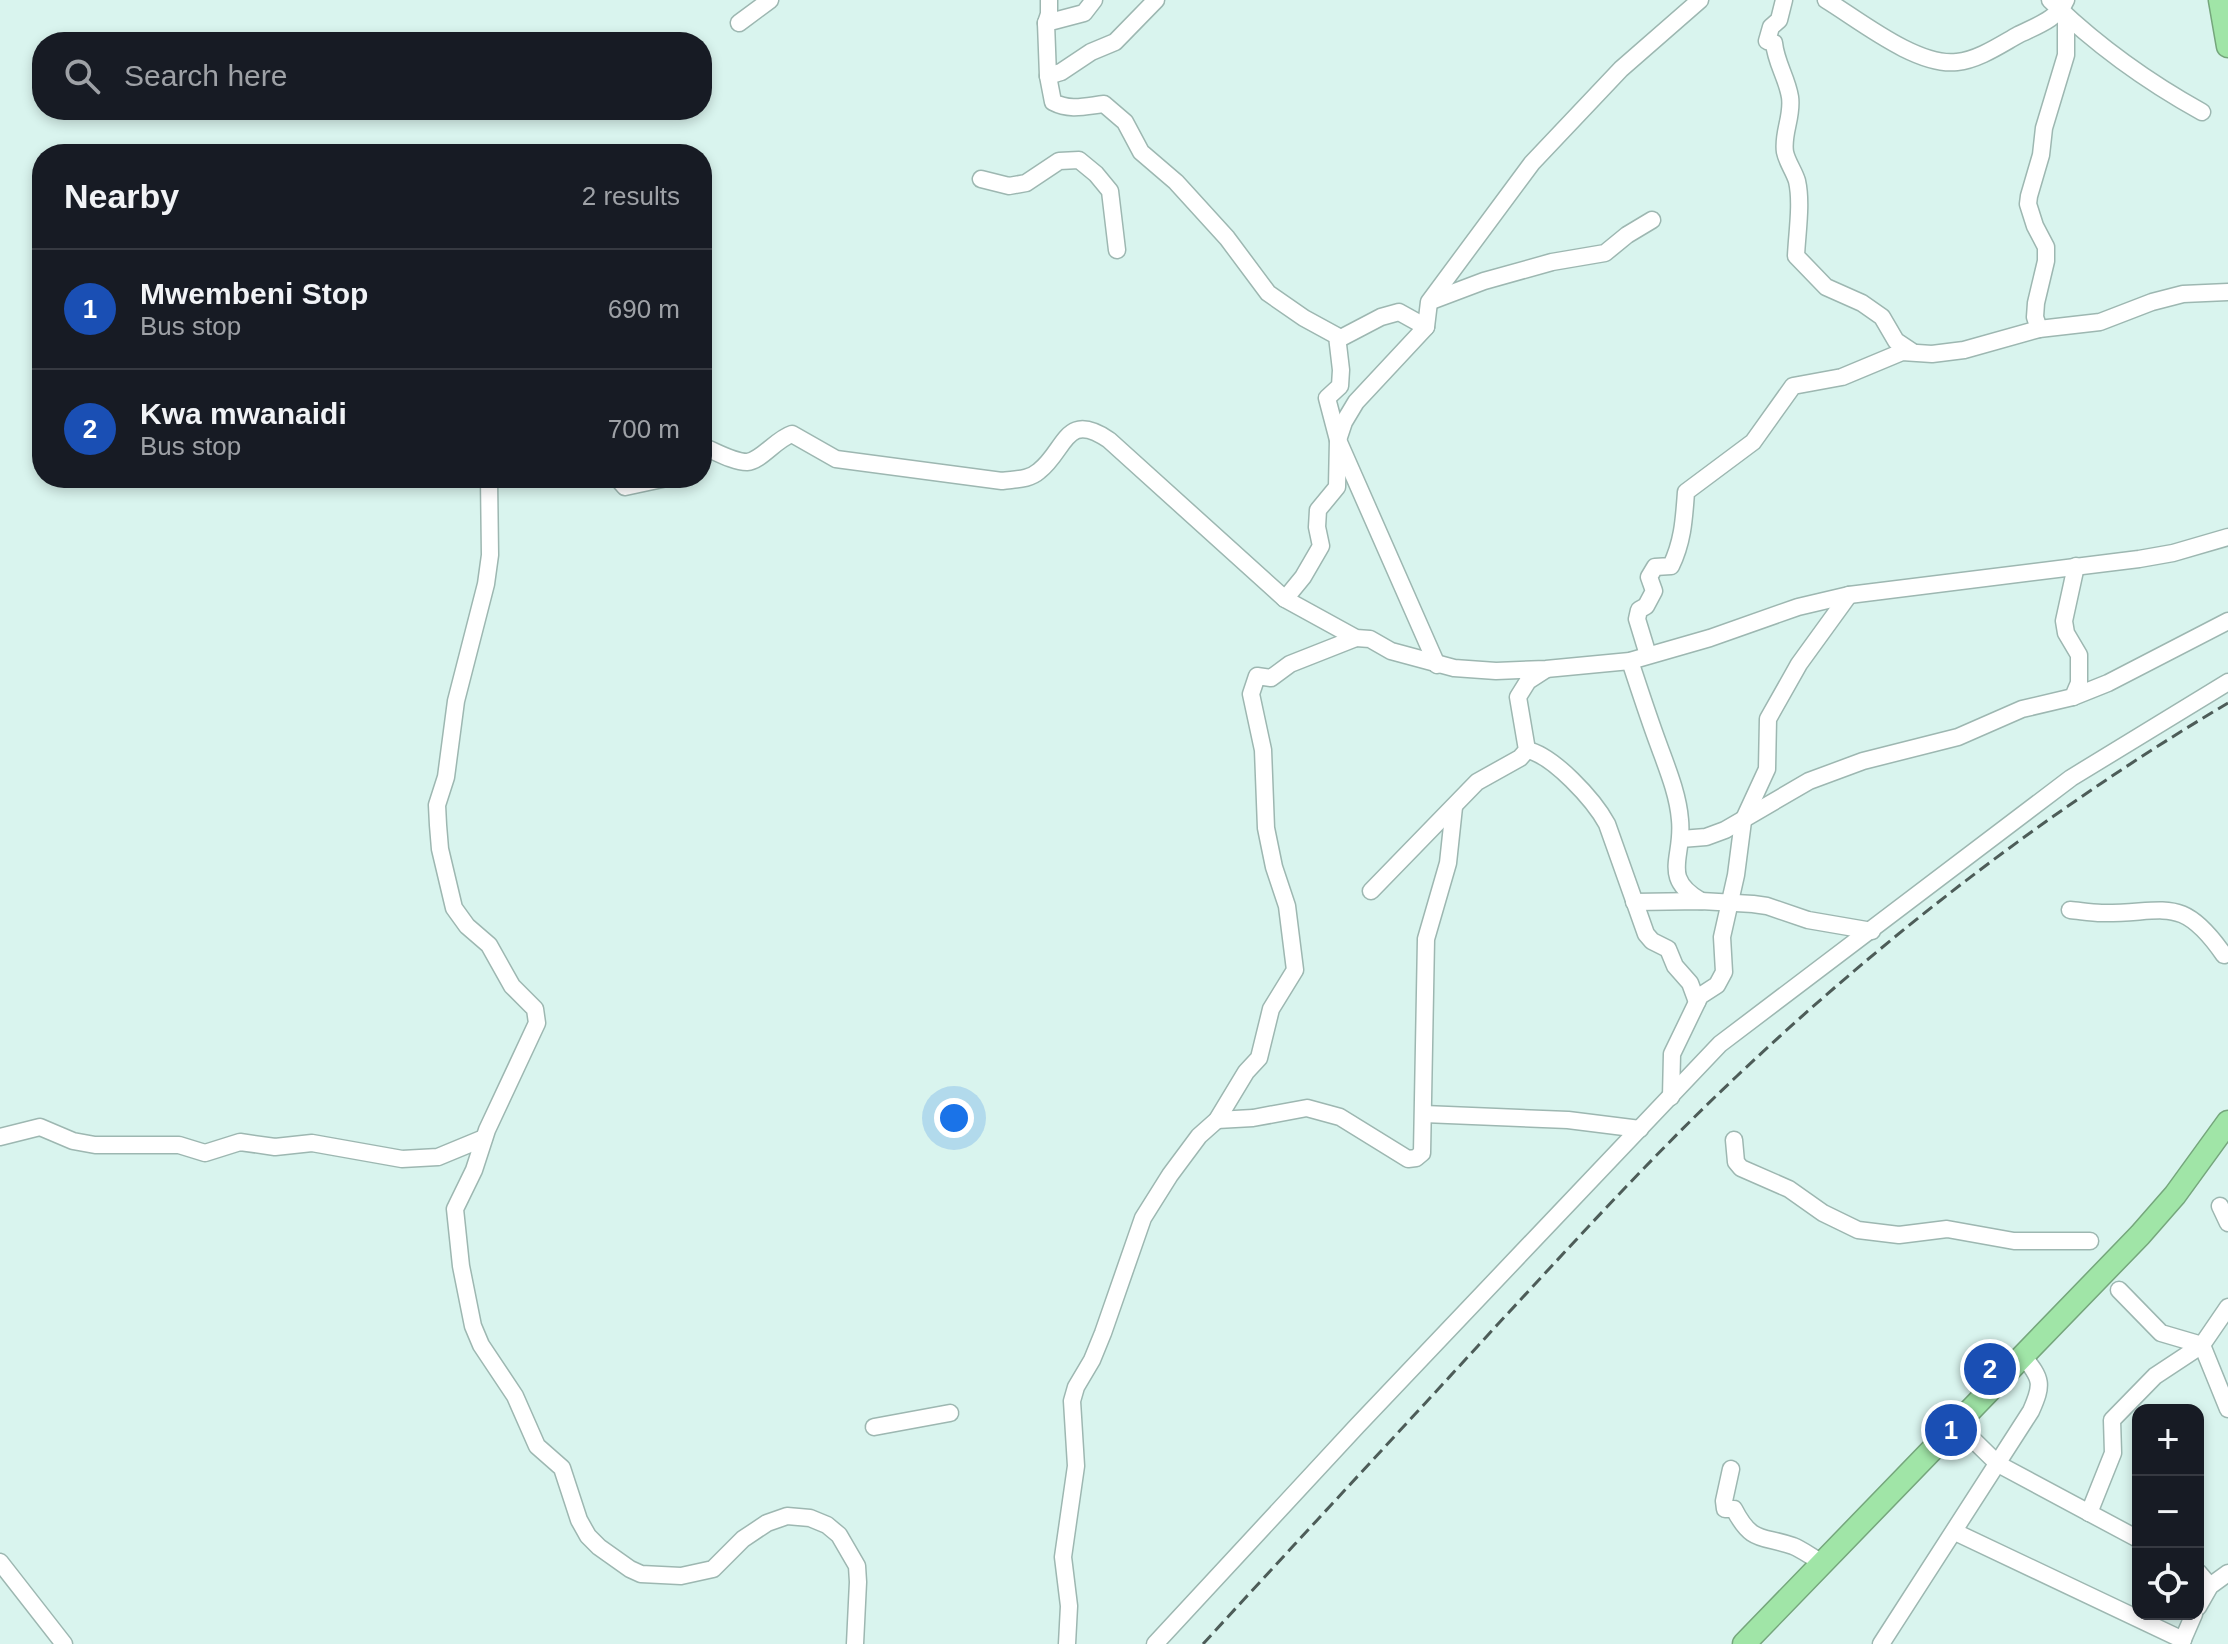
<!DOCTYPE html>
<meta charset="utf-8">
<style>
body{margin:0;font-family:Helvetica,sans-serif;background:#20242c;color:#f1f3f6}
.controls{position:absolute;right:24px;bottom:24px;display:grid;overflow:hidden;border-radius:16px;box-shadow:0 4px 12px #0003}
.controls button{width:72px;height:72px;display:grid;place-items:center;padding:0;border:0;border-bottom:2px solid #363941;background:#171b24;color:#f1f3f6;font:40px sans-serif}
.you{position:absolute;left:954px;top:1118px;width:28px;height:28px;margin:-20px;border:6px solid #fff;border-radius:50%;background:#1a73e8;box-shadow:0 0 0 12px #1a73e833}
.badge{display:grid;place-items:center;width:52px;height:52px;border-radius:50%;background:#b45309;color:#fff;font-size:26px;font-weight:700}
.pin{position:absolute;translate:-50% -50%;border:4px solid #fff;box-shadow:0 2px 8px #0006}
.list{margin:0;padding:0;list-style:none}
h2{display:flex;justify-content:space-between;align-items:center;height:104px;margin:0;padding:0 32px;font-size:34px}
h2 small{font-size:26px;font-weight:400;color:#9ea1a6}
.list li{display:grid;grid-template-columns:52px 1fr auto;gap:24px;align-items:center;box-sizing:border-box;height:120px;padding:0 32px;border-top:2px solid #363941}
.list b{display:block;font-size:30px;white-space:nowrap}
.list p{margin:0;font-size:26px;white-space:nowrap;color:#9ea1a6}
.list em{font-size:26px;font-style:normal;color:#9ea1a6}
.icon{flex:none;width:44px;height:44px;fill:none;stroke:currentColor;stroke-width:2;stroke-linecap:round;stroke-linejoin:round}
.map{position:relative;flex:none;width:2228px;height:1644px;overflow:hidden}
.search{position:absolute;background:#171b24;box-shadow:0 4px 12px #0003;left:32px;top:32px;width:680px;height:88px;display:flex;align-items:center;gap:20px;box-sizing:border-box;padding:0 28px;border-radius:32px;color:#9ea1a6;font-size:30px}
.panel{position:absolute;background:#171b24;box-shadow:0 4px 12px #0003;left:32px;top:144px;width:680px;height:344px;border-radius:32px}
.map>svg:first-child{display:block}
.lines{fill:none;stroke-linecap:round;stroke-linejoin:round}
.minor-casing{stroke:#9db7b1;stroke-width:19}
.highway-casing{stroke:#75a67c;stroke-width:25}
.minor{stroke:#fff;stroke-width:16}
.highway{stroke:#a0e5a7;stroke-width:22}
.rail{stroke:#4d5c58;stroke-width:3;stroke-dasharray:12 6;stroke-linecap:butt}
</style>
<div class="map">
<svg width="2228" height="1644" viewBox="0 0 2228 1644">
<rect width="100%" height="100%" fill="#d9f4ee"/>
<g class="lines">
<!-- minor casing -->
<g class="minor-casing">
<g id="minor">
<path d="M1094,0L1084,13L1046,23L1048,76L1053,102C1070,111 1086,106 1104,104L1125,122L1141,152L1176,182L1227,238L1268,293L1304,318L1337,336L1341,370L1340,386L1327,398L1338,440L1437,665"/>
<path d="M1784,0L1779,20L1771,27L1767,41L1774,43C1776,63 1787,78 1790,97C1793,116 1782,134 1785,152C1787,162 1794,171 1797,181C1802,203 1797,233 1796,256L1826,287L1862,303L1882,317L1896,341L1911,351"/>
<path d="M1826,0C1859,20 1917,67 1957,62C1978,60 2000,45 2018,35C2036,26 2058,19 2066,0"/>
<path d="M2050,0C2096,45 2146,81 2202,112"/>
<path d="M739,23L770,0"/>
<path d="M1046,23L1049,14V0"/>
<path d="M1048,76L1061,72L1091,52L1115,42L1156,0"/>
<path d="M981,179L1009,186L1026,183L1059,161L1079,160L1096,174L1110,191L1117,250"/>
<path d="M1431,301L1484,281L1552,262L1605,253L1627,235L1652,220"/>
<path d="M2039,329L2035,317L2036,303L2046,261V247L2035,226L2028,204L2029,196L2041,155L2044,128L2066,55V17"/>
<path d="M1339,339L1381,317L1399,312L1426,327"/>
<path d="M702,446C715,451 733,462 747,462C761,461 776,439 792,434L836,459L1002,481C1015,479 1029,480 1039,471C1066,450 1065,410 1109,440L1285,599L1356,638L1370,639L1391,651L1454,668L1496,671L1546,669L1630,661L1710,638L1798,607L1849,595L2139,559L2173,553L2228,537"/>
<path d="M489,478L490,555L486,584L456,701L446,777L437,805L438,825L440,849L454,908L467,926L489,945L512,986L535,1009L537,1023L487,1130L474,1170L455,1209L461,1266L473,1326L481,1345L515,1396L537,1446L562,1468L579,1520L588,1536L599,1547L630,1569L641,1574L681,1576L713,1569L743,1539L767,1523L787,1516L810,1518L827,1525L839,1535L857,1566L858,1582L855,1644"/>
<path d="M617,478L625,487L667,478"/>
<path d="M1285,599L1303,577L1321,546L1317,527L1318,510L1337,487L1338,440L1344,422L1356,402L1426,327L1429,302L1532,163L1621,69L1700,0"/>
<path d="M1648,655L1637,619L1639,610L1646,606L1654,591L1649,577L1655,567L1671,566C1683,541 1684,519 1686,492L1753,442L1793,386L1842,377L1902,352L1932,354L1964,350L2039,329L2100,322L2152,302L2183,294L2228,292"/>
<path d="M1630,661C1639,688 1648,716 1658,743C1667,768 1678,794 1680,820C1684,858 1660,877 1701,901"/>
<path d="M2073,697L2108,683L2228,621"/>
<path d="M1527,750C1553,755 1594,800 1607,824L1646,934L1652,941L1668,949L1675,966L1690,983L1697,1002"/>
<path d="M1681,839L1706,837L1725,830L1809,781L1863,761L1958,737L2022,709L2073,697L2079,683V655L2066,633L2064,621L2076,566"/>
<path d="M1371,891L1477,782L1520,758L1527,750L1518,697L1528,681L1545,670"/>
<path d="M1634,902L1701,901L1753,904L1767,906L1808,920L1872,931"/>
<path d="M2070,910C2081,911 2091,913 2102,913C2165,914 2181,893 2224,955"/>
<path d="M1671,1097L1672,1054L1700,996L1717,985L1724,972L1722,937L1736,875L1743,821L1767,769L1768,719L1799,664L1849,595"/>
<path d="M1424,1114L1568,1120L1640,1129"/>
<path d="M1217,1120L1253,1118L1307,1108L1340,1117L1408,1159L1416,1158L1422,1153L1426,939L1448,863L1454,807"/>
<path d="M0,1137L40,1127L73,1141L95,1145H179L205,1153L240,1142L275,1147L312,1143L402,1159L438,1157L484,1138"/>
<path d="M1734,1140L1736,1162L1741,1168L1789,1189L1823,1213L1858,1230L1899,1235L1947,1229L2014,1241H2090"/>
<path d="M2220,1206L2228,1223"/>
<path d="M2119,1290L2161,1333L2202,1345L2228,1409"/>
<path d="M1957,1424L1998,1464L2138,1539"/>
<path d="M874,1427L950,1413"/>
<path d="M1731,1469L1724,1501L1725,1509H1734C1752,1544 1762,1535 1793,1546C1803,1550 1813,1558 1823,1563"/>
<path d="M2089,1513L2113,1453L2112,1420L2155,1376L2202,1345L2228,1307"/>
<path d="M1955,1532L2183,1640"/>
<path d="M0,1562L64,1644"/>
<path d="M2198,1572L2210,1586"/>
<path d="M2198,1607L2210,1586L2228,1573"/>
<path d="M1067,1644L1069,1606L1063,1557L1076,1466L1072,1401L1076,1387L1092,1360L1103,1333L1143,1218L1170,1175L1199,1136L1217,1120L1246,1072L1259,1058L1271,1009L1295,970L1287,906L1274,867L1266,828L1263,750L1251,694L1257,676L1271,678L1290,664L1356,638"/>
<path d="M1155,1644L1357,1426L1720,1044L2071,778L2228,682"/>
<path d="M1881,1644L2031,1411C2043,1384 2042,1379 2023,1356"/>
<path d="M2181,1644L2194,1614"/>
</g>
</g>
<!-- highway casing -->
<g class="highway-casing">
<g id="highway">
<path d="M2220,0L2228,46"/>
<path d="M1744,1644L2140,1235L2175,1195L2228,1122"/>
</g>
</g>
<!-- minor -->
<use href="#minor" class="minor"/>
<!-- highway -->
<use href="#highway" class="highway"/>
<!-- rail -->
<path class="rail" d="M1203,1644C1301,1537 1400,1431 1498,1324C1576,1240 1653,1155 1737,1076C1886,935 2051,808 2228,703"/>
</g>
</svg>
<div class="controls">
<button>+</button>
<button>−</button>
<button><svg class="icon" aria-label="locate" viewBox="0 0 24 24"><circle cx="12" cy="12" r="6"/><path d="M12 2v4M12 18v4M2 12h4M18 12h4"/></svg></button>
</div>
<div class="you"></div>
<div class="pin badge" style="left:1951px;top:1430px;background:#1a4fb4">1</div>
<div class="pin badge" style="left:1990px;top:1369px;background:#1a4fb4">2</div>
<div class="search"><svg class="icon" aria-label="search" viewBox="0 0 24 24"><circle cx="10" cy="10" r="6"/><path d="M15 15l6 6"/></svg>Search here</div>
<section class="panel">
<h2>Nearby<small>2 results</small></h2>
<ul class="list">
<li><span class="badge" style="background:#1a4fb4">1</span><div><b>Mwembeni Stop</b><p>Bus stop</p></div><em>690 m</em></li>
<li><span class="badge" style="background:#1a4fb4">2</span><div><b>Kwa mwanaidi</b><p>Bus stop</p></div><em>700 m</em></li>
</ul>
</section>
</div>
